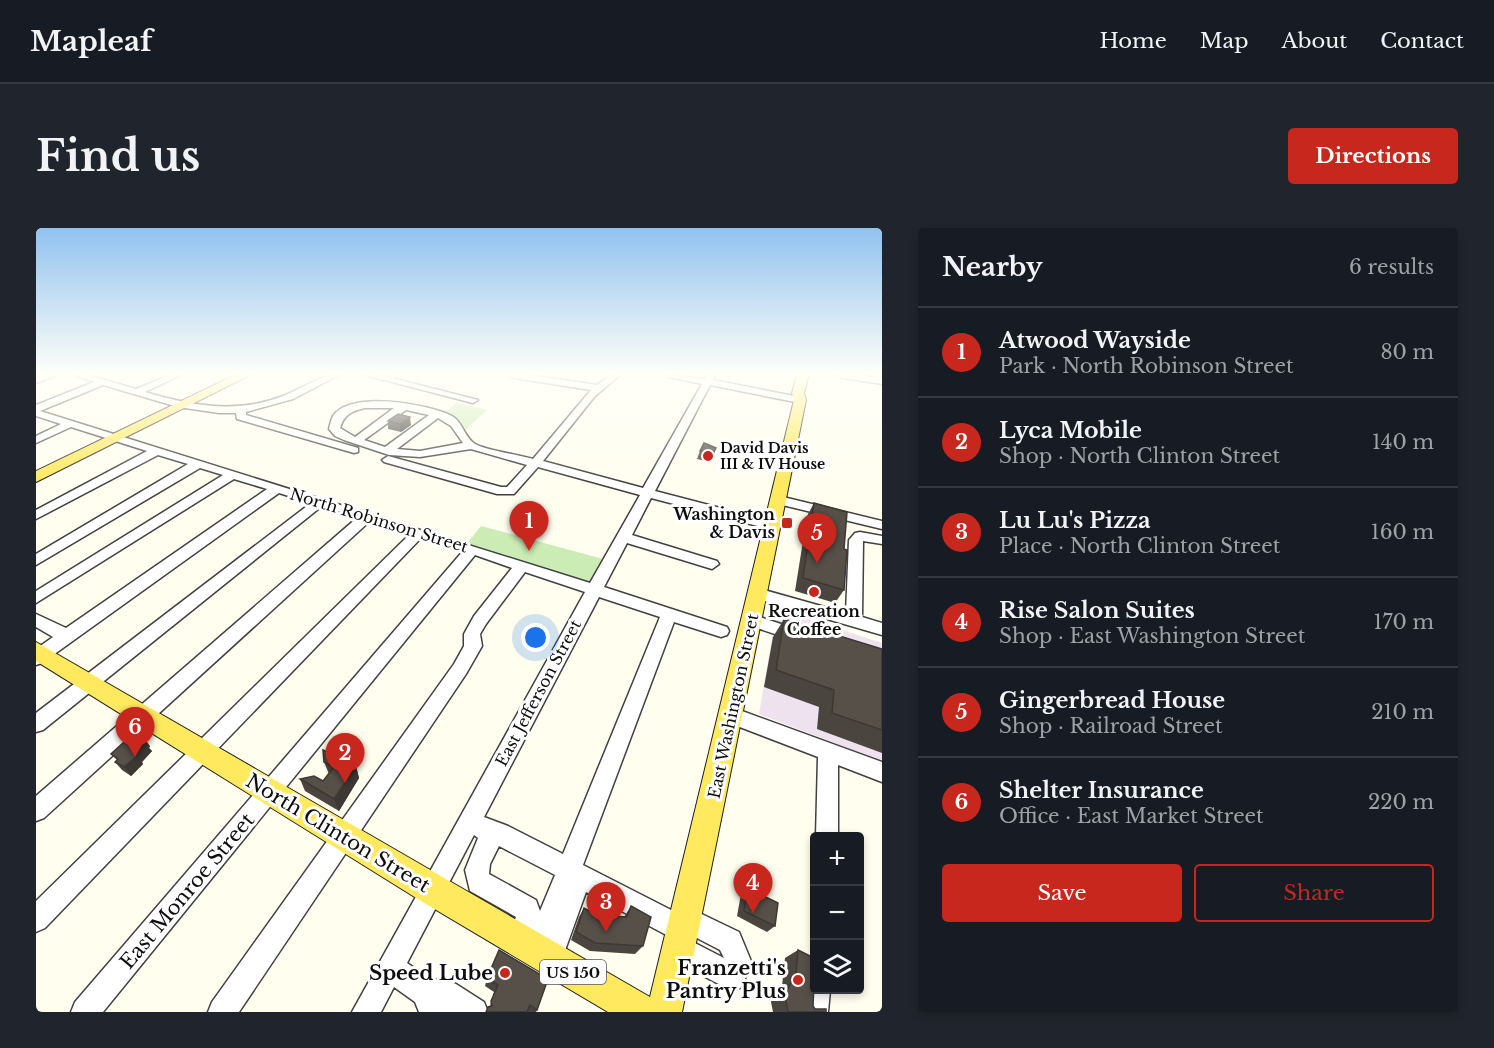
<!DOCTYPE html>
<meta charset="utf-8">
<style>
body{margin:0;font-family:"Libre Baskerville",serif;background:#20242c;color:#f1f3f6}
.controls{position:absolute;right:18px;bottom:18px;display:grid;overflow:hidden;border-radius:6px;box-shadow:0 3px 9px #0003}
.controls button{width:54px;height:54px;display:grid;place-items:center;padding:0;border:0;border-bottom:2px solid #363941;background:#171b24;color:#f1f3f6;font:30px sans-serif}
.you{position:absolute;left:500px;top:410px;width:21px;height:21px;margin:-15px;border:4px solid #fff;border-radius:50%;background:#1a73e8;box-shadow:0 0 0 9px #1a73e833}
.badge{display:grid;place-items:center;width:39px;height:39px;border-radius:50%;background:#c7271d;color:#fff;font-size:20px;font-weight:700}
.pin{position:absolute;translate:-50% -50px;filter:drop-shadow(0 2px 3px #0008)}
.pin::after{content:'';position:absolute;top:32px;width:21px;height:18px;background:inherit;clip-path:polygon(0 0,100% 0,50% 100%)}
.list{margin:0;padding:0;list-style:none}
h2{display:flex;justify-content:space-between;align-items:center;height:78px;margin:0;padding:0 24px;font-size:26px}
h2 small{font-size:20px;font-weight:400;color:#9ea1a6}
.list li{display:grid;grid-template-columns:39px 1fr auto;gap:18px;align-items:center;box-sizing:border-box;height:90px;padding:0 24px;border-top:2px solid #363941}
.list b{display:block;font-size:22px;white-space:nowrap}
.list p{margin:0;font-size:20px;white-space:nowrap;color:#9ea1a6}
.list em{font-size:20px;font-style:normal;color:#9ea1a6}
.actions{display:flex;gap:12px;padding:18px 24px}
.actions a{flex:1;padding:14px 0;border:2px solid #c7271d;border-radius:6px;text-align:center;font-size:21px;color:#c7271d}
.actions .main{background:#c7271d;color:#fff}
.icon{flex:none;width:33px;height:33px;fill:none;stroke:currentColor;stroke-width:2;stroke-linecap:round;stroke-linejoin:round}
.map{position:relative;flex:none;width:846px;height:784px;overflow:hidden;border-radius:6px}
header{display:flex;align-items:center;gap:36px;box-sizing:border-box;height:84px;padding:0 30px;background:#171b24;border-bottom:2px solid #363941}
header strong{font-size:28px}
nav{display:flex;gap:33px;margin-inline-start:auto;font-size:21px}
.intro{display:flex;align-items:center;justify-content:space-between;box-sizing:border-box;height:144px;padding:0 36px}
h1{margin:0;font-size:42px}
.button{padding:15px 27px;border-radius:6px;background:#c7271d;color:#fff;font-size:21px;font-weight:700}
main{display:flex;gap:36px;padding:0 36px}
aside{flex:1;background:#171b24;border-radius:6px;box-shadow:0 3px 9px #0003}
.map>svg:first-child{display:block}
.industrial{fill:#ede2ed}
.green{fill:#ccecb5}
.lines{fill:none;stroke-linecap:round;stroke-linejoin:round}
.minor-casing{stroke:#414141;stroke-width:3}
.major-casing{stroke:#1f1f1f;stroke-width:2}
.minor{fill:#fff;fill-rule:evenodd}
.major{fill:#ffe95f;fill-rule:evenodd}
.wall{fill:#4b453f}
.shaded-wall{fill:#3d3833}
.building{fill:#575049;stroke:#3d3833;stroke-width:1.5}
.poi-dot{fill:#c7271d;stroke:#fff;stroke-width:2}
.labels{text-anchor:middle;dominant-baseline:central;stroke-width:6;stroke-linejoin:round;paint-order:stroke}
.far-poi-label{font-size:14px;font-weight:bold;fill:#0e0e0e;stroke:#fff;text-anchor:start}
.shield{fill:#fff;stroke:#565656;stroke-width:1.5}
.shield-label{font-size:15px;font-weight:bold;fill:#0e0e0e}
.poi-label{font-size:16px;font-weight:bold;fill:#0e0e0e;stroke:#fff;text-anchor:end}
.street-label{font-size:16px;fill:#0e0e0e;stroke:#fff}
.near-street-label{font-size:20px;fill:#0e0e0e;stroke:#fff}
.near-poi-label{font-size:20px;font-weight:bold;fill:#0e0e0e;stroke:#fff;text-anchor:end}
</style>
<header>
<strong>Mapleaf</strong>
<nav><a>Home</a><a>Map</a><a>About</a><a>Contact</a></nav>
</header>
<div class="intro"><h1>Find us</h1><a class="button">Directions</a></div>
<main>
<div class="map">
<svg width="846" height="784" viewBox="0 0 846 784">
<rect width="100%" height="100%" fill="#fffeef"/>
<!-- industrial -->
<path class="industrial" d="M741,381L846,415V533L723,486Z"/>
<!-- green -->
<g class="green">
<path d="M420,175L451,182L430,201L422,193L409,185Z"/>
<path d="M445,298L567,331L555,353L548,355L430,317Z"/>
</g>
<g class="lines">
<!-- minor casing -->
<g class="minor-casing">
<g id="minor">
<path d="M8,147H21L0,155V149Z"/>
<path d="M38,147H51L100,161L134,147H145L109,164C156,178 201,186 247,168C265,161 284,147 303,147L257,171L210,184V187L322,220V224L318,225L201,191L200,185H183L142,179L67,157L4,183L554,355L604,267L502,239L478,266H461L348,234L346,232L352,228L465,259H471L491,237L435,221L384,229L353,227L308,212L299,208L293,201C294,197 295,192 297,188C315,162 392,176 416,188C427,194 428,209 439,216C450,222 483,227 497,231L555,162L478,150L474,147H494L561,157L575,147H584L559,168L507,233L607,260L666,156L633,149L632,147L668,151L671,147H679L677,152L768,170L769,172L764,175L674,157L619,263L742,295L744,298L742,301L737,302L615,270L596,307L681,333L683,336L676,341L591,315L568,359L691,399L693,403L691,407L685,409L638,394L547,637L639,684L649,678L703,704L715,733L706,759L696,763L633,730L629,721L633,712L636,710L550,664L523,739L514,743L505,739L503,735L492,732L488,723L483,725L474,721L470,712L480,689L434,663L429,642L442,610L438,607L371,735L394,751L410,752L420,756L448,774L452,784H383L379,774L358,759L345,784H316L549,364L489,344L450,396L444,406L446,418L430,446L203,784H172L176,774L418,436L428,418V406L438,388L476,340L439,327L67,784H35L39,774L427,323L386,309L9,700L0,704V673L374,306L334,293L8,590L0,593V568L322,289L286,278L7,502L0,504V485L275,275L243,265L6,435L0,437V421L17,409L0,399V386L30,400L231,261L198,251L0,375V363L187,247L164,240L0,337V326L152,236L122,227L0,291V282L111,223L35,199L0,215V208L25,196L0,188V177L58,154ZM329,180H358L319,209L304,200C308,187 315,183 329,180ZM370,182L393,187L349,219L328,212ZM402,190L415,198L427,215L384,223L361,221ZM563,369L624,389L527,626L472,598L448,589ZM463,618L519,647L504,683L500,672L453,646L454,636ZM657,708L684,722L688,730L653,712Z"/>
<path d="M329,147H344L442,172L437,175Z"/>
<path d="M802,147H823L846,150V156L807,150Z"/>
<path d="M743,268L846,293V301L738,275L737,272L738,269Z"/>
<path d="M824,304L846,308V316L827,313L826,389L846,395V407L715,369L713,365L715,361L721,360L810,385L813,312L819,305Z"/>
<path d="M715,386L769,404L771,408L769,412L763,414L709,396L707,392L709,388Z"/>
<path d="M695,479L846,534V554L802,537V608H780L782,529L688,493L685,487L688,481Z"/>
<path d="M778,749V762H794L792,784H764L766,762L770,752Z"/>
</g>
</g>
<!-- major casing -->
<g class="major-casing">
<g id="major">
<path d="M199,147H214L0,254V243Z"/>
<path d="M761,147H773L768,165L770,172L646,784H572L385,673L0,433V414L614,769L758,172L756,165Z"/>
</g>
</g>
<!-- minor -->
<use href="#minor" class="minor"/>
<!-- major -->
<use href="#major" class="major"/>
</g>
<!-- wall -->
<g class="wall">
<path d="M352,193L375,197L365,204L352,201Z"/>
<path d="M680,220L674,234L661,231L664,223Z"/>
<path d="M778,275L808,321V362L799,375L759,363L771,288Z"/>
<path d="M748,391L846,421V525L781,501L783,479L728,459L737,409Z"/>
<path d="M114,518L113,520L116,523L106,534L107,536L95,548L86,542L79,534L81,532L75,526Z"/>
<path d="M288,534L320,538L323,550L303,583L269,563L264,551L287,553L293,546Z"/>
<path d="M712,660L739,698L731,704L701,688L705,666Z"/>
<path d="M595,678L607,718L599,726L554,723L535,712L543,689L548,680L561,687L588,689Z"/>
<path d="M762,722L777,778L779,781L790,784H737L735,774L741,760L746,758L749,730Z"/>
<path d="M451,750L501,782L500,784H450L454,778L458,764L449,758Z"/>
</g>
<!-- shaded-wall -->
<g class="shaded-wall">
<path d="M374,189L375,197L365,204L364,196Z"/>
<path d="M108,510L114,518L113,520L116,523L106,534L107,536L95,548L88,539L98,526L105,512Z"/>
<path d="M320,538L323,550L303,583L298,571Z"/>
</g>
<!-- building -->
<g class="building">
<path d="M362,186L374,189L364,196L352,193Z"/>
<path d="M668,215L680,220L677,226L664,223Z"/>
<path d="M778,275L811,284L808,321L811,322L808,362L767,350Z"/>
<path d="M748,391L846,421V502L796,485L798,462L740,442Z"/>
<path d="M99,504L108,510L105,512L110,515L98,526L101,528L88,539L79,534L82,531L75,526Z"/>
<path d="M287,522L320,538L298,571L264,551L278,548L287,553L298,539L288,534Z"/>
<path d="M712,660L742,675L739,698L708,683Z"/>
<path d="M595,678L615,689L607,718L559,715L540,704L548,680L561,687L591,689Z"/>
<path d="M463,722L512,751L501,782L494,777L491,784H450L452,779L456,778L455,773L462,757L451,750Z"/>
<path d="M762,722L778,730V756L777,778L779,781H790V784H752L749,768L755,754L759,756Z"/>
</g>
<!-- sky -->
<linearGradient id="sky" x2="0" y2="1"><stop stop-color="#91c2ef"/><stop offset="0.57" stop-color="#fffff8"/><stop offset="1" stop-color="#fffff8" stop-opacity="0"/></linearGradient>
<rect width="846" height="256" fill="url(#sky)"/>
<!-- markers -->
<g class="poi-dot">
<circle cx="672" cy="228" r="6"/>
<rect x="745" y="289" width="12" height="12" rx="3"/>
<circle cx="778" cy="364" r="6"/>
<circle cx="469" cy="745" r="6"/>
<circle cx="762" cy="752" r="6"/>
</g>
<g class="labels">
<!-- far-poi labels -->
<g class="far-poi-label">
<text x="684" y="220">David Davis<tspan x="684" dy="16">III &amp; IV House</tspan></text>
</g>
<!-- shield labels -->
<rect class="shield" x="504" y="732" width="66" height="24" rx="4.5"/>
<g class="shield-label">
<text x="537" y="744">US 150</text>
</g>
<!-- poi labels -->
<g class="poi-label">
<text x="739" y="286">Washington<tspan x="739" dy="18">&amp; Davis</tspan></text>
<text x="778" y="383" text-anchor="middle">Recreation<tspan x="778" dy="18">Coffee</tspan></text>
</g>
<!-- street labels -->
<g class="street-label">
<text transform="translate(343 292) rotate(17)">North Robinson Street</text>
<text transform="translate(502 465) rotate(-62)">East Jefferson Street</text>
<text transform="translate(697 478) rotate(-78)">East Washington Street</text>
</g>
<!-- near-street labels -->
<g class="near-street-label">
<text transform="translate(302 605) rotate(31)">North Clinton Street</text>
<text transform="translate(151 663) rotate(-50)">East Monroe Street</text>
</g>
<!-- near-poi labels -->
<g class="near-poi-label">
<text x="750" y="740">Franzetti's<tspan x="750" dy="23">Pantry Plus</tspan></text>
<text x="457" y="745">Speed Lube</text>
</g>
</g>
</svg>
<div class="controls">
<button>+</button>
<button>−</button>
<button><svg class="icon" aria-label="layers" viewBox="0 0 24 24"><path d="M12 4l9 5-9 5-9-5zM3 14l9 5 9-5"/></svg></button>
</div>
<div class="you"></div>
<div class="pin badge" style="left:493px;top:323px">1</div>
<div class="pin badge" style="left:309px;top:555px">2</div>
<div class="pin badge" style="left:570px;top:704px">3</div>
<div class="pin badge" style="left:717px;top:685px">4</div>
<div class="pin badge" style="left:781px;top:335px">5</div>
<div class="pin badge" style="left:99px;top:529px">6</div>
</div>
<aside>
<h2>Nearby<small>6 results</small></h2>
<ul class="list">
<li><span class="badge">1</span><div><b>Atwood Wayside</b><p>Park · North Robinson Street</p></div><em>80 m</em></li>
<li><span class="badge">2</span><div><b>Lyca Mobile</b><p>Shop · North Clinton Street</p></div><em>140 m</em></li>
<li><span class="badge">3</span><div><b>Lu Lu's Pizza</b><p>Place · North Clinton Street</p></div><em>160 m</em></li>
<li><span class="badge">4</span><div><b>Rise Salon Suites</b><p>Shop · East Washington Street</p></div><em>170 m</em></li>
<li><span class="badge">5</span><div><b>Gingerbread House</b><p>Shop · Railroad Street</p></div><em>210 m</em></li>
<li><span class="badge">6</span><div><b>Shelter Insurance</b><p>Office · East Market Street</p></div><em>220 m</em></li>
</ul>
<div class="actions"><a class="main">Save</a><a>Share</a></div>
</aside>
</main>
